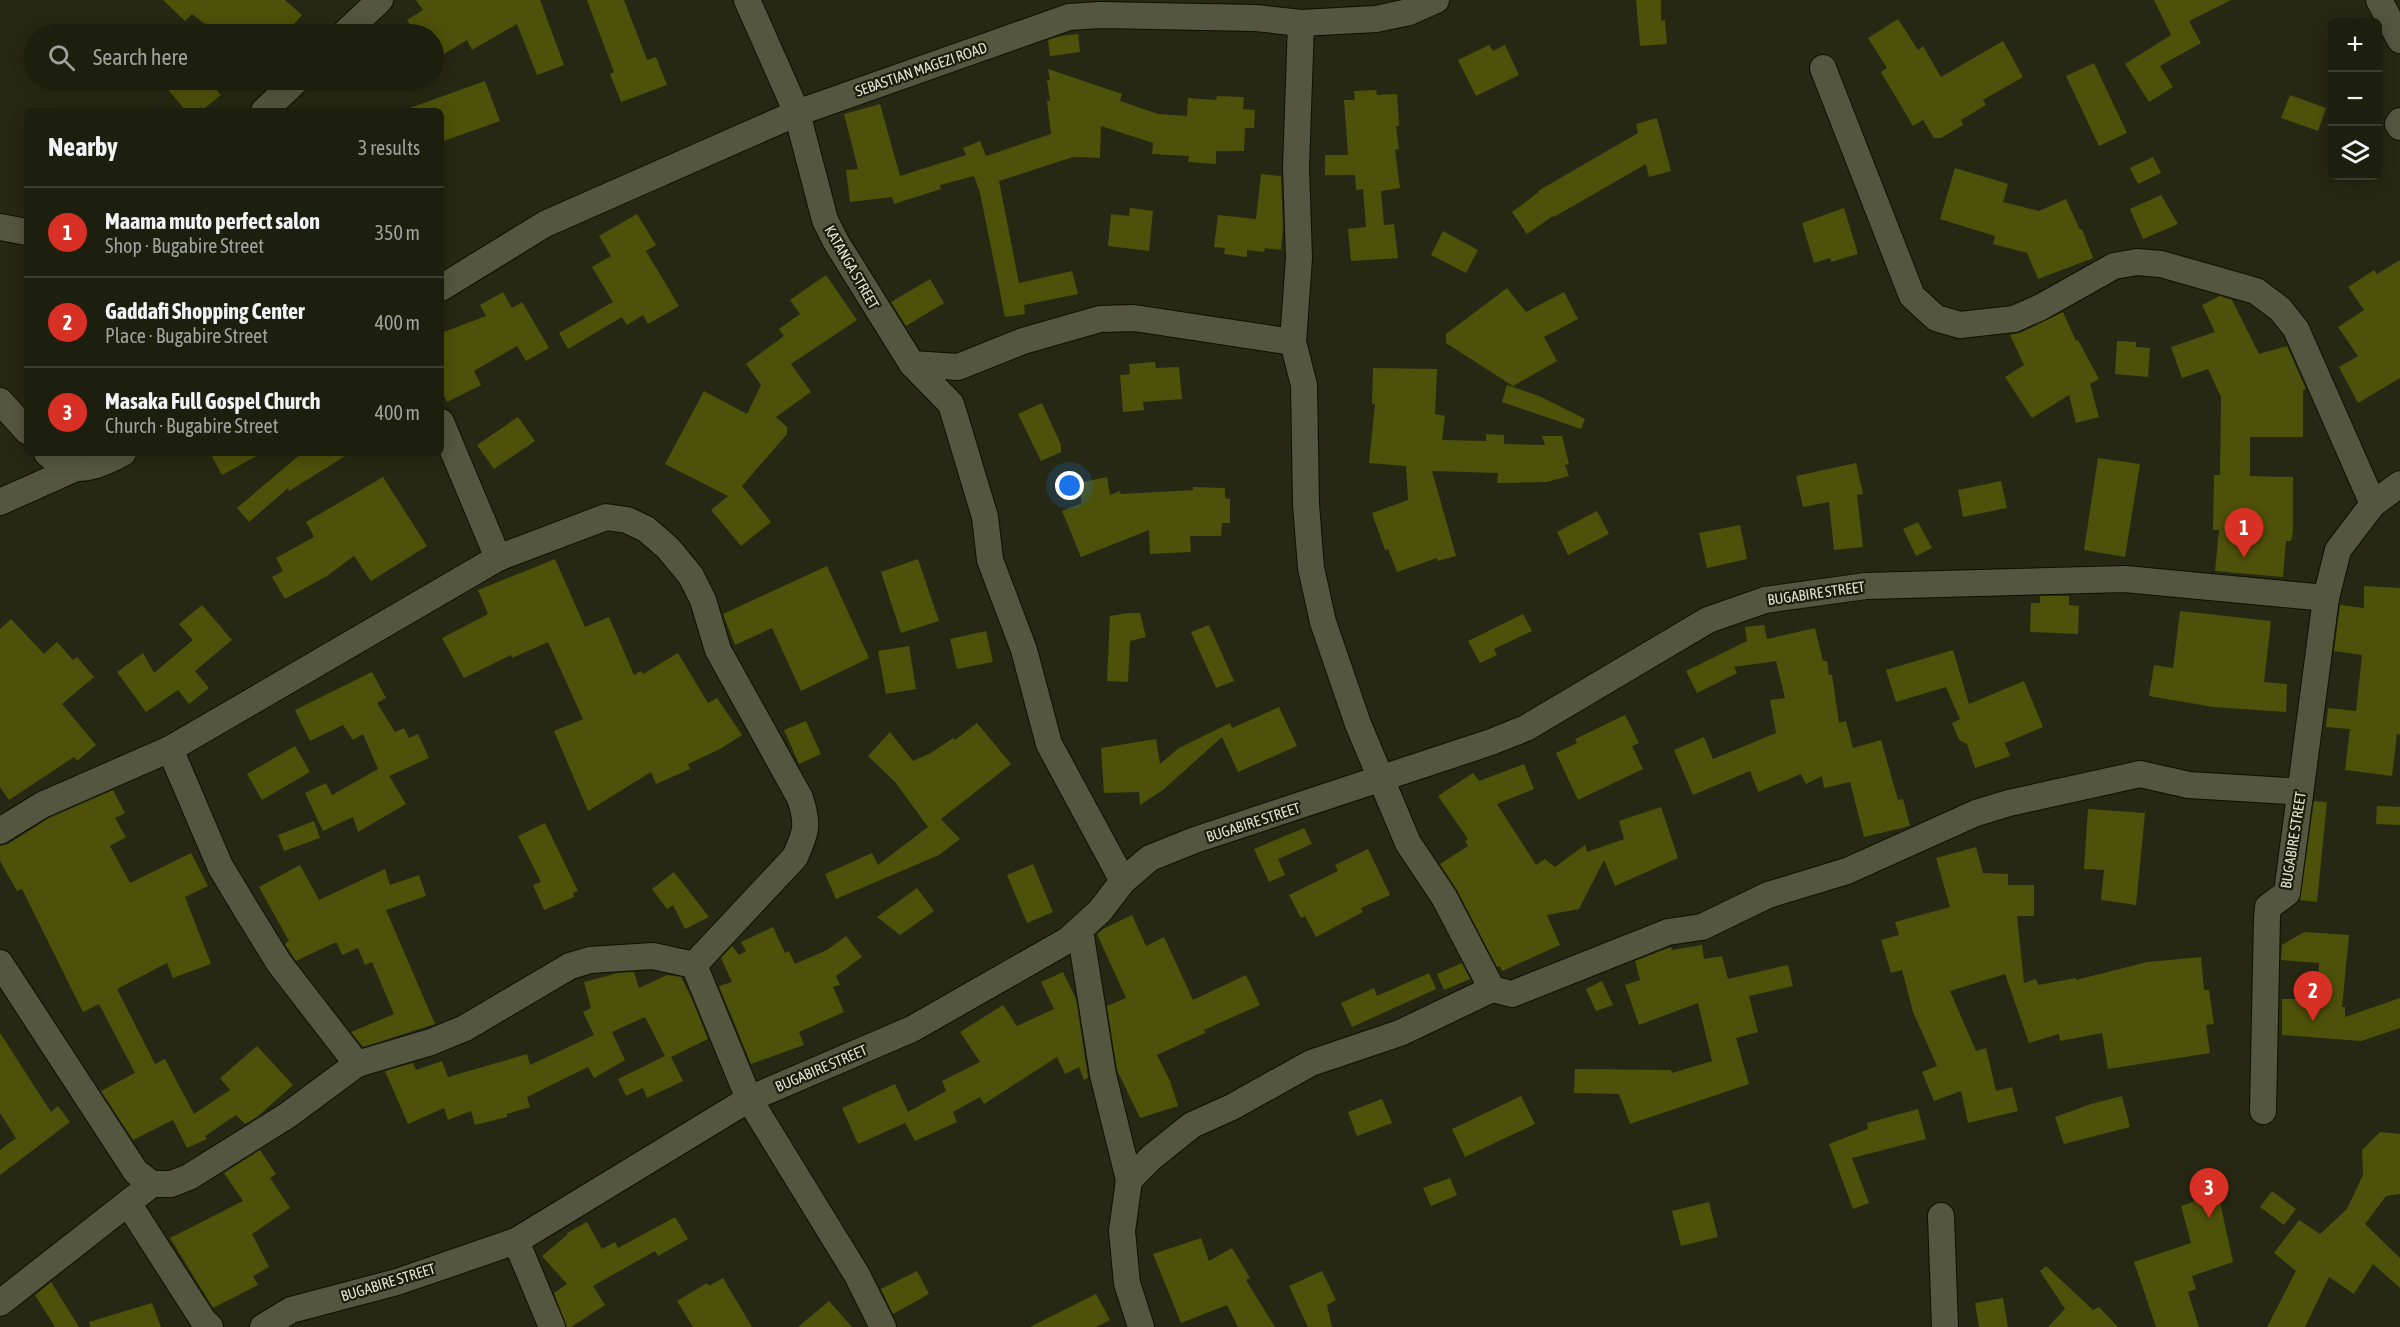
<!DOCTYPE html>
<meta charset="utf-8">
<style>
body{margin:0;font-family:"Asap Condensed",sans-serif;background:#292b1c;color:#f1f3f6}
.controls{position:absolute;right:18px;top:18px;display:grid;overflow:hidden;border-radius:9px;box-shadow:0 3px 15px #0003}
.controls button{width:54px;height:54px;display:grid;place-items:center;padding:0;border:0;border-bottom:2px solid #3a3c2e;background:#1c1e0e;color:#f1f3f6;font:30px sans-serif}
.you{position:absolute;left:1070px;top:486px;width:21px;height:21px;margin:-15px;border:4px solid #fff;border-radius:50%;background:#1a73e8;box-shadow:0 0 0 9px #1a73e833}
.badge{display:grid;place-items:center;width:39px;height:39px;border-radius:50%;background:#d93025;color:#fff;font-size:20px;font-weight:700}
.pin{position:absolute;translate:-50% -50px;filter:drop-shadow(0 2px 3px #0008)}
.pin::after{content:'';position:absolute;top:32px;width:21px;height:18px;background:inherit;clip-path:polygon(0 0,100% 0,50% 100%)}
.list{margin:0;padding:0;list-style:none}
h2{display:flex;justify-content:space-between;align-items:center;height:78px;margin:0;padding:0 24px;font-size:26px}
h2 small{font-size:20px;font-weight:400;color:#a0a29e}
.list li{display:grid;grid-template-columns:39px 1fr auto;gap:18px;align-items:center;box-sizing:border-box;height:90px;padding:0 24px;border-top:2px solid #3a3c2e}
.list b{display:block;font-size:22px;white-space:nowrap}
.list p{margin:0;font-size:20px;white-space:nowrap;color:#a0a29e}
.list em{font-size:20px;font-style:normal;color:#a0a29e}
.icon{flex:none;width:33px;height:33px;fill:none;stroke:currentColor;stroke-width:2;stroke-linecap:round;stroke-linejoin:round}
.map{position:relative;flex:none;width:2400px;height:1327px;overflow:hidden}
.search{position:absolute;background:#1c1e0e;box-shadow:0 3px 15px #0003;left:24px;top:24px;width:420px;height:66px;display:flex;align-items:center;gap:15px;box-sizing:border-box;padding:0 21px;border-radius:33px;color:#a0a29e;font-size:22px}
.panel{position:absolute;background:#1c1e0e;box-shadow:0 3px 15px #0003;left:24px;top:108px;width:420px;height:348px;border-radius:9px}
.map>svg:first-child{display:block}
.building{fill:#4e5109}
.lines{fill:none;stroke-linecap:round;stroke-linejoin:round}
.minor-casing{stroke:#0f1100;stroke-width:28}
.minor{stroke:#54563f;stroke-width:26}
.labels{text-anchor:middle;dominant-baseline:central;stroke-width:4.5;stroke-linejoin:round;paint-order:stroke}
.street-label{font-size:15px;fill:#e0e1d4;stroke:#1d1e09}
</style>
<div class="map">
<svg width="2400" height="1327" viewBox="0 0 2400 1327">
<rect width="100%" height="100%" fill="#262813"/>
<!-- building -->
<g class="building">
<path d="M163,0H285L302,15L285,34H218L192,14L185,21Z"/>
<path d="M416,0H540L564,65L537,75L517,24L472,50L467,40L434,60V34H416L407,20L423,10Z"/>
<path d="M587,0H624L647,60L656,57L667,85L621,102L610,74L614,72Z"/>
<path d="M1636,0H1661V21L1665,20L1667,44L1640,46Z"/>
<path d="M2154,0H2231L2189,21L2201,43L2160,66L2173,87L2149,102L2125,64L2171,35Z"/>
<path d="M1898,19L1918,50L1923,46L1941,77L2003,41L2023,77L1983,100L1986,105L1961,120L1963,125L1941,138H1934L1923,120L1913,126L1881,72L1887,68L1868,38Z"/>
<path d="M1078,34L1080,52L1050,56L1048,40L1061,36Z"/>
<path d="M1489,45L1493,51L1505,45L1519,75L1476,96L1458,60Z"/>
<path d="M2094,63L2127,133L2099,146L2066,76Z"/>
<path d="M1048,69L1122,94L1120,101L1158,114L1187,116L1188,98L1216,100L1217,96L1244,97L1243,109L1255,110L1254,128H1245L1244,151H1216V164L1188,162L1189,156L1152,154L1153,143L1101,126L1100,158L1073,157L999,181L1019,283L1072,271L1078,294L1024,305L1025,314L1005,317L980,193L974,176L940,185L941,189L894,204L892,197L850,202L846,170L858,169L844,114L880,104L900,176L966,155L963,148L980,141L986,156L1051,134L1047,101H1050L1047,80H1050Z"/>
<path d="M160,80H209L221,95L201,111H186Z"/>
<path d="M485,81L500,121L441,142V111H408L407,109Z"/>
<path d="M1376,90L1377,95L1397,94L1399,126H1396L1399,149L1395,150L1400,188L1381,191L1384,225L1394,224L1398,258L1351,261L1348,229L1366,227L1363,189L1356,190L1355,175H1325V155H1348L1344,100H1355L1354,91Z"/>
<path d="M2290,95L2326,108L2318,131L2281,118Z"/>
<path d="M1657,118L1671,171L1649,177L1646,164L1554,217L1553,216L1527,234L1512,212L1539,192L1538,191L1638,133L1636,124Z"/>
<path d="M2153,157L2161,173L2138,184L2130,168Z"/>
<path d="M1955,168L2008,184L2003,202L2039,211L2066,199L2080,230L2082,229L2093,258L2038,279L2027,253L1993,244L1995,236L1940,219Z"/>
<path d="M1261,174L1281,176L1283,228L1281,250L1265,248L1264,252L1247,250V257L1224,254L1225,248L1214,247L1218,215L1256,219Z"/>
<path d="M2161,195L2178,224L2143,239L2130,209Z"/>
<path d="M1130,208L1153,211L1149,251L1108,246L1111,214L1129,216Z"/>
<path d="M1844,208L1858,254L1831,262L1830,258L1814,263L1802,223Z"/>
<path d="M637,214L656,245L646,251L679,306L648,324L643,315L627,325L622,317L568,349L559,333L613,302L592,267L611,256L599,236Z"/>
<path d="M1443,231L1478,250L1466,273L1431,255Z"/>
<path d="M2400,260V378L2358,403L2339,367L2358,356L2338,327L2364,310L2348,287L2374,270L2377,274Z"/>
<path d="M826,275L857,320L791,364L811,392L776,417L787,427V434L742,486L771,522L741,546L711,510L728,496L665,464L704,391L747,414L761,385L746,364L784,336L779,329L800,314L790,300Z"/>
<path d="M930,279L944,303L906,326L891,302Z"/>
<path d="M1507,288L1526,312L1564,292L1578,319L1544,337L1557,361L1513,386L1446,343V334Z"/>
<path d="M503,292L512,308L522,302L549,348L526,361L517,346L474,371L481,385L447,402L441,390V333L486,316L480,305Z"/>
<path d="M2220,296L2232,300L2259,354L2287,346L2306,389L2303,390V437H2250V476L2293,477V531L2291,541H2286L2283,577L2215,571L2219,530H2213L2214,475H2220L2221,397L2208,369L2182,378L2171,347L2215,332L2202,305Z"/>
<path d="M2063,312L2076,341L2078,340L2099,379L2090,384L2099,417L2076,423L2069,395L2032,418L2005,377L2024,365L2010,335L2020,333Z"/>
<path d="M2117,341L2136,342V347L2150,348L2148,377L2115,374Z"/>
<path d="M1155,362L1156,368L1179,367L1182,399L1143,402L1144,410L1123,412L1120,375L1130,374L1129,364Z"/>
<path d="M1373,368L1437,369L1435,414L1445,416L1442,440L1486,441V434L1504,435V444L1545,445L1542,436H1562L1569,464L1565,465L1569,476L1547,482L1497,483L1498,473L1432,471L1456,556L1437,561V558L1397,572L1388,549L1385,550L1372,513L1408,500L1406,466L1369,463L1375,404H1372Z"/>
<path d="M1507,385L1539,396L1585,419L1581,429L1502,402Z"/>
<path d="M1042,403L1061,445V452L1041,461L1018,414Z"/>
<path d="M518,417L535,441L494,469L477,445Z"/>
<path d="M210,453H262L222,475Z"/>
<path d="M302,453H350L289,491L288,488L249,522L237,508Z"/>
<path d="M2098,458L2140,464L2125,557L2084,550Z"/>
<path d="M1856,463L1863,494L1857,495L1863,547L1834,550L1829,502L1803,507L1796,476Z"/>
<path d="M383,477L427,546L371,581L354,556L327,576L285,599L272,577L283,571L276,558L314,537L306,522Z"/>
<path d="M1107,477L1110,495L1120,491L1121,494L1193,490V487L1225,488V498L1230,499V523H1222L1221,536H1190L1191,552L1150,554L1149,530L1081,557L1062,511L1082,503L1078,483Z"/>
<path d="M2001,481L2007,508L1963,517L1958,490Z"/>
<path d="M1597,511L1609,534L1568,555L1557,532Z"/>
<path d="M1918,522L1932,548L1916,556L1903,529Z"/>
<path d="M1740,525L1747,559L1707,568L1699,533Z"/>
<path d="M555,559L585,627L609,617L634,675L641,671L643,674L678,653L708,703L717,698L742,735L720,749L688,764L690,769L656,784L651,772L588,811L554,731L583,719L548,642L512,658L511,655L464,678L442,638L488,614L478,590Z"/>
<path d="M918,559L939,621L901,633L881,572Z"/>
<path d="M827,566L869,658L801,691L772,628L735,645L723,614Z"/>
<path d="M2364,586L2400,588V735L2397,734L2392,776L2345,770L2350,729L2326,727L2328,708L2356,711L2362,655L2334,651L2340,605L2364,608Z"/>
<path d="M2040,596H2069V605L2079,606L2078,634L2030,632L2031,603H2040Z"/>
<path d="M202,605L232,640L195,671L209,688L189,704L178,690L146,712L117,672L143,653L154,673L193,640L179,624Z"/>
<path d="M2180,611L2271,621L2264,682L2287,684L2286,712L2213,707L2149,696L2154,665L2173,668Z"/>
<path d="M1128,613H1140L1146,637L1130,641L1128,682L1107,681L1110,616Z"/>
<path d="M1523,614L1532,631L1494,649L1497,655L1480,663L1468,641Z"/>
<path d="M11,619L44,654L57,642L73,660L77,657L94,677L62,704L96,745L77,761L74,757L9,800L0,787V629Z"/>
<path d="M1209,625L1234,681L1216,688L1191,632Z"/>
<path d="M1764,625L1767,639L1815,628L1823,661H1827L1829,675H1832L1839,723L1846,721L1853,748L1881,740L1898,800L1903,799L1910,826L1864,837L1850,782L1824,788L1822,776L1806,784L1801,774L1758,792L1750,771L1693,795L1674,750L1704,737L1713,759L1776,733L1770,700L1785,698L1776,661L1734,667L1737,673L1697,693L1686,671L1747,641L1745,627Z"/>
<path d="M986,631L993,662L957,669L950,639Z"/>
<path d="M909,646L916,689L886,694L878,651Z"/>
<path d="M1953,650L1969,704L2024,681L2043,727L2005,743L2010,756L1975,768L1967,744L1959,740L1952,723L1960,719L1946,687L1896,702L1886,670Z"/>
<path d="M372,672L386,698L377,703L395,732L404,728L409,738L418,734L429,758L389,776L406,804L358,832L353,817L323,831L305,793L326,783L332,795L378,769L363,734L353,740L343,725L310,741L295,710Z"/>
<path d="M1279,707L1297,746L1238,772L1222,737L1163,790L1140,805L1139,792L1104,793L1101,748L1156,739L1160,764L1179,748L1230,723L1232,728Z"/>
<path d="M1625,715L1639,743L1632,746L1643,769L1578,800L1556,753L1577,743L1575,739Z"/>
<path d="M806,721L821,754L799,764L784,730Z"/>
<path d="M977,723L1011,764L941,819L960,839L939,855L836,899L825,874L872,853L878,865L928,827L895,782L868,756L890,732L913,761L931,753L953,738L955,740Z"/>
<path d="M295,746L310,772L262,800L247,774Z"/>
<path d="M1524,764L1534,789L1497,804L1536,865L1545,859L1555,867L1585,845L1587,852L1624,839L1619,821L1661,807L1678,858L1615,886L1604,860L1579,909L1547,915L1560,945L1502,971L1500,966L1497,967L1457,890L1440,864L1468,846L1465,841L1468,839L1438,796L1473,773L1479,781Z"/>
<path d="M113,790L125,813L115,818L126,837L110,846L130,883L191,853L208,886L185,897L211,964L173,978L167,963L117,989L155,1064L165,1059L194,1114L230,1090L220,1078L257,1046L293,1085L257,1117L245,1124L236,1115L205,1136L207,1139L187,1148L173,1120L133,1140L101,1091L135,1073L99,1004L83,1012L22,889L17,891L0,861V846L8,844L49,818Z"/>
<path d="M2314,801L2327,802L2317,902L2300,900Z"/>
<path d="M2377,806L2400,807V825L2376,824Z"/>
<path d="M2088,809L2145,813L2136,905L2101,900L2104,870L2084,869Z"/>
<path d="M314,821L320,838L284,851L278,835Z"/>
<path d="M545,823L578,891L573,893L574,897L544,910L533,885L541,882L518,836Z"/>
<path d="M1304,828L1312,844L1278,859L1285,875L1269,882L1254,849Z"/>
<path d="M1976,847L1983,873L2008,874V885H2034V916H2017L2024,983L2036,979L2038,985L2076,978V980L2147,962L2201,957L2204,990H2209L2214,1024L2206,1025L2210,1053L2108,1069L2102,1033L2060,1041L2059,1034L2029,1043L2005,974L1950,991L1976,1051L1986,1048L1996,1091L2012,1087L2018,1111L1968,1123L1961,1091L1934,1101L1922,1072L1937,1066L1913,1012L1902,970L1891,973L1881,940L1899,935L1895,922L1950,907L1936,858Z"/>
<path d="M1368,849L1390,895L1361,908L1363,912L1316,937L1305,916L1301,918L1289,895L1338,871L1335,865Z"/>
<path d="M1033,864L1053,912L1027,923L1007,875Z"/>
<path d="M300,865L319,900L385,869L390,885L419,875L426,896L386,910L435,1024L363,1047L351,1032L394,1014L372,962L365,965L358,948L342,955L337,943H334L296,961L285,944L289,941L259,887Z"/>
<path d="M674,872L709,917L685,929L673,905L667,909L652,889Z"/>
<path d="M917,888L934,911L900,935L877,917Z"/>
<path d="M1132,915L1146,946L1164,937L1193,1000L1246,975L1260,1005L1204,1030L1205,1033L1157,1055L1170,1081L1178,1106L1140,1118L1117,1070L1107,1006L1126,998L1097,934L1103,929Z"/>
<path d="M773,927L785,953L789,951L795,964L827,950L846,936L862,957L836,976L840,985L833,987L844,1012L799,1032L804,1045L751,1064L719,986L732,982L721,958L732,946L739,955L746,951L741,942Z"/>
<path d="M2304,932L2349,935L2342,1007H2345V1017L2400,998V1028L2361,1041L2282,1035V999H2318L2319,963L2281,960L2282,945Z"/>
<path d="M1702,945L1704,959L1722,956L1728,979L1788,965L1793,986L1749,996L1758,1032L1736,1038L1749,1084L1630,1124L1619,1094L1574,1093L1575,1069L1671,1070L1672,1073L1712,1061L1698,1003L1639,1025L1625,985L1640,980L1635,961L1671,947L1672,950Z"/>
<path d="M1462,963L1470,979L1444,990L1437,974Z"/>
<path d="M634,972L639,988L667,975L681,977L691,997L708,1039L671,1057L683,1081L647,1098L643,1088L626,1096L618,1079L665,1056L645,1017L612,1032L625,1060L594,1078L588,1067L527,1097L530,1107L507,1114V1117L475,1125L471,1111L448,1120L444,1108L408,1124L385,1071L413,1063L416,1070L442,1061L448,1077L527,1054L530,1065L594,1035L583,1012L591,1008L584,982L618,973Z"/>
<path d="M1063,972L1076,999L1088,1078L1084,1080L1079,1067L1065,1074L1057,1057L984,1104L980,1097L953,1112L957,1122L915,1141L905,1123L858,1144L842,1108L895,1084L908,1112L946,1091L942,1081L980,1062L960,1032L1003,1005L1017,1026L1054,1009L1041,982Z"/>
<path d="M1429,973L1436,989L1352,1027L1341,1003L1374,988L1377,996Z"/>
<path d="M1602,981L1613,1005L1596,1011L1586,989Z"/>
<path d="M0,1033L51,1112L58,1106L70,1122L0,1175V1150L16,1138L0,1113Z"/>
<path d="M1521,1096L1535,1124L1465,1157L1452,1129Z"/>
<path d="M2122,1096L2130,1127L2064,1144L2055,1117L2091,1104Z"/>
<path d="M1382,1099L1392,1123L1357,1136L1348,1112Z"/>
<path d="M1918,1109L1926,1139L1852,1158L1869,1203L1853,1209L1829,1144L1868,1129L1867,1123Z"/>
<path d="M2380,1132L2400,1134V1194L2386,1196L2365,1224L2400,1258V1288L2373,1264L2354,1294L2329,1277L2305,1327H2267L2296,1271L2274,1253L2299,1220L2320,1234L2347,1209L2363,1175L2362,1150Z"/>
<path d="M260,1150L276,1174L270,1178L290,1208L252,1234L269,1267L253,1276L258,1285L213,1308L170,1238L243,1201L224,1173Z"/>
<path d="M1450,1178L1457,1195L1431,1206L1423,1188Z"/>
<path d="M2272,1191L2296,1209L2284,1225L2260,1207Z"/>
<path d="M2218,1193L2233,1262L2192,1276L2196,1289L2188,1292L2199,1327H2156L2134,1262L2191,1243L2181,1206Z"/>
<path d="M1709,1202L1718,1237L1681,1246L1672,1211Z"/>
<path d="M675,1217L688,1239L658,1256L655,1251L593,1286L605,1305L571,1327H567L554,1293L567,1284L542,1256L567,1235V1233L587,1222L602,1249L615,1242L618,1248Z"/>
<path d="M1201,1238L1209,1261L1232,1248L1250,1278L1246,1280L1275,1327H1238L1227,1305L1181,1323L1153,1254Z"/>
<path d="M2046,1266L2093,1310L2099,1307L2118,1327H2048L2065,1309L2040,1271Z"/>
<path d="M917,1271L929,1294L893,1314L881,1289Z"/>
<path d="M1322,1271L1336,1300L1327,1305L1332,1327H1308L1289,1286Z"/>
<path d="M723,1278L752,1327H693L677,1301L707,1283L709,1286Z"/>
<path d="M51,1282L79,1327H55L35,1295Z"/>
<path d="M1096,1294L1110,1320L1096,1327H1030Z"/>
<path d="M2003,1298L2008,1327H1979L1975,1303Z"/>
<path d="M829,1301L852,1327H798Z"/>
<path d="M152,1303L161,1327H90L89,1322Z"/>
</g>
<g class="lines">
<!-- minor casing -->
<g class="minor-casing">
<g id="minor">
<path d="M747,0L797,113L825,220L836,242L912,364L951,404L985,517L990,560L1024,650L1049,744L1123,881"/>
<path d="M2379,0L2400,40"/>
<path d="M344,34L380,0"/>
<path d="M1823,68L1912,296L1936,318L1960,325L2014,319L2041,307L2114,266L2137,262L2161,264L2256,291L2280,309L2296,329L2373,504"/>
<path d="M264,111L297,80"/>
<path d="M2400,121L2398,124L2400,127"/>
<path d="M0,227L27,232"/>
<path d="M441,288L545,224L797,113L1069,17L1100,15L1256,18L1301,23L1376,19L1409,12L1436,0"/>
<path d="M1293,342L1299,258L1296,168L1301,23"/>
<path d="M912,364L958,367L1023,341L1100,319L1134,318L1293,342L1304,385L1306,504L1311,568L1323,622L1358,724L1408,843L1444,897L1492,989L1512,994L1668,932L1702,927L1768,895L1847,871L1976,813L2009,803L2140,774L2189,785L2289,791L2300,794"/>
<path d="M0,401L27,431"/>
<path d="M441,422L498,558"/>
<path d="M47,453C72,477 96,468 123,453"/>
<path d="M0,502L74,469"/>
<path d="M0,831L42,805L170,749"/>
<path d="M1080,930L1103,1075L1129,1180"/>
<path d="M0,963L136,1172L152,1184H171L189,1177L288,1115L357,1064"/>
<path d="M694,965L795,857C806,832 809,825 800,798L718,650L703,600L691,576L668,548L646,529L627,520L606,517L498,558L170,749L220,866L247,911L279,963L357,1064L431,1042L465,1028L570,966L590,960L653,956L694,965L749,1099L857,1275L883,1327"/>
<path d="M2263,1111L2267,917L2268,907L2287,893L2326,598L2338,550L2373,504L2400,484"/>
<path d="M128,1203L203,1320L210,1327"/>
<path d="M1941,1216L1945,1327"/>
<path d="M516,1241L552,1327"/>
<path d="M0,1303L152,1184"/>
<path d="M263,1327L291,1310L397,1282L516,1241L749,1099L912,1029L1068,940L1100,911L1123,881L1150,858L1195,840L1491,742L1526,728L1708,620L1765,600L1866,586L2125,579L2326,598"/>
<path d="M1141,1327L1127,1283L1122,1231L1129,1180L1152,1157L1192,1125L1232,1107L1311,1063L1400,1033L1492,989"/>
</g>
</g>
<!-- minor -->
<use href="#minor" class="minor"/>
</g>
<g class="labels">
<!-- street labels -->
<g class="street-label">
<text transform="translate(921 69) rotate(-19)">SEBASTIAN MAGEZI ROAD</text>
<text transform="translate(852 267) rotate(60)">KATANGA STREET</text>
<text transform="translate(1816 593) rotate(-8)">BUGABIRE STREET</text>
<text transform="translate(1253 822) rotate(-18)">BUGABIRE STREET</text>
<text transform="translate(2293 840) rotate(-81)">BUGABIRE STREET</text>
<text transform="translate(821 1068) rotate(-23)">BUGABIRE STREET</text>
<text transform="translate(388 1282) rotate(-17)">BUGABIRE STREET</text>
</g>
</g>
</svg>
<div class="controls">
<button>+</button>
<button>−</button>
<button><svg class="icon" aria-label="layers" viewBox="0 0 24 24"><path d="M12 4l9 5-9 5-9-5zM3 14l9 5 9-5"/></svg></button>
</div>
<div class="you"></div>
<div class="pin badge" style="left:2244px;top:558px">1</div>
<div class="pin badge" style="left:2313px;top:1021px">2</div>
<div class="pin badge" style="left:2209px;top:1218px">3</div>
<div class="search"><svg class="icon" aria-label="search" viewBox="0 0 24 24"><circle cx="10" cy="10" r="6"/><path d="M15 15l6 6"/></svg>Search here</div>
<section class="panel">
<h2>Nearby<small>3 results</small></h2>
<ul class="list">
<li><span class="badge">1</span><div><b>Maama muto perfect salon</b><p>Shop · Bugabire Street</p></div><em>350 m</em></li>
<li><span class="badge">2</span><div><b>Gaddafi Shopping Center</b><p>Place · Bugabire Street</p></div><em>400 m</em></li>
<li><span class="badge">3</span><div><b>Masaka Full Gospel Church</b><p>Church · Bugabire Street</p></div><em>400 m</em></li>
</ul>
</section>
</div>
